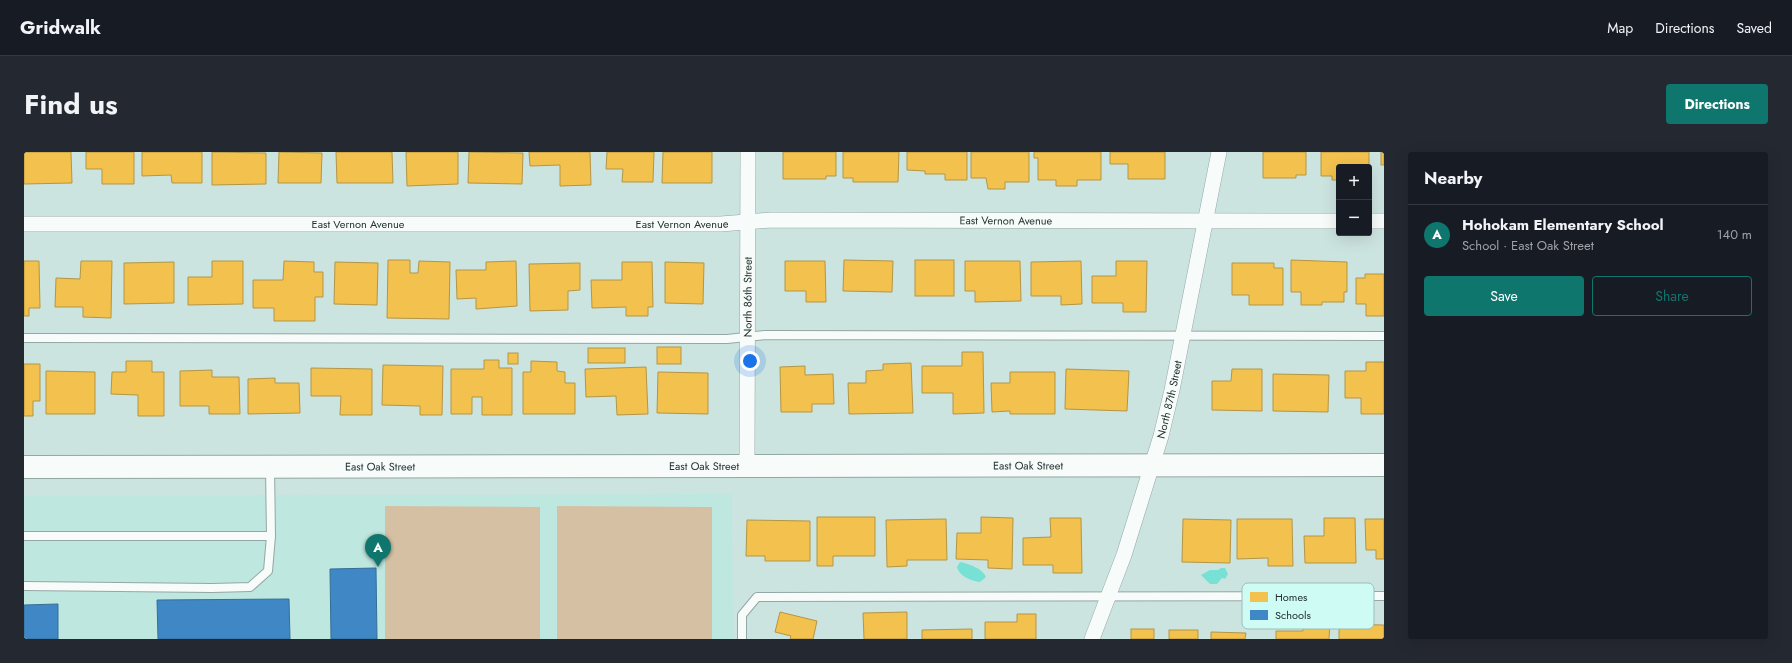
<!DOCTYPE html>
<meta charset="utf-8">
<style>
body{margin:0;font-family:Jost,sans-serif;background:#242831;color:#f1f3f6}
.controls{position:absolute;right:12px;top:12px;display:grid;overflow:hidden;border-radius:4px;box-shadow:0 4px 16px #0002}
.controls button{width:36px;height:36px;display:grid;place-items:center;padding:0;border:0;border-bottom:1px solid #363941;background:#171b24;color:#f1f3f6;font:20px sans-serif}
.you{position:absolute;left:726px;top:209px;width:14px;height:14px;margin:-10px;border:3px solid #fff;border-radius:50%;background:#1a73e8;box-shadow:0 0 0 6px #1a73e833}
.badge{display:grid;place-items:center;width:26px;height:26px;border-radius:50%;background:#0f766e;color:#fff;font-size:13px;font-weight:700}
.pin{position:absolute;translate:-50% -33px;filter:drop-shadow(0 1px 2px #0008)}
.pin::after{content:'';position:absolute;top:21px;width:14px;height:12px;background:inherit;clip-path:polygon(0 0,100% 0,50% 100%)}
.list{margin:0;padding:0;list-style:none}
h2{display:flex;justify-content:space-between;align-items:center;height:52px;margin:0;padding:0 16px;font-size:17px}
h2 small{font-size:13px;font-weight:400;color:#9ea1a6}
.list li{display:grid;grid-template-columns:26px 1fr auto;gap:12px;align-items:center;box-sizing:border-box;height:60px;padding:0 16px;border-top:1px solid #363941}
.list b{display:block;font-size:15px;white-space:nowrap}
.list p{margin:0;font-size:13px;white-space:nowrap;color:#9ea1a6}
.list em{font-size:13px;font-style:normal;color:#9ea1a6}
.actions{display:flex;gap:8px;padding:12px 16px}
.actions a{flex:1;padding:9px 0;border:1px solid #0f766e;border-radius:4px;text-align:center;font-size:14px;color:#0f766e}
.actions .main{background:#0f766e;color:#fff}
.map{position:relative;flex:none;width:1360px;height:487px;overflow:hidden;border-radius:4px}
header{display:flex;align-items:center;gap:24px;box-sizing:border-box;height:56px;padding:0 20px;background:#171b24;border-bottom:1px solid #363941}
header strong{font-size:19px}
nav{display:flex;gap:22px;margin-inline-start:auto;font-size:14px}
.intro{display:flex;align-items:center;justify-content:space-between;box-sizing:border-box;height:96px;padding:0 24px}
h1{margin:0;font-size:28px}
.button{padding:10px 18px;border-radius:4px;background:#0f766e;color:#fff;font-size:14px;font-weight:700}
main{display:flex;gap:24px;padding:0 24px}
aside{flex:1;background:#171b24;border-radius:4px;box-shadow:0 4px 16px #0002}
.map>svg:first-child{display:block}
.built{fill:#bee7e0}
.green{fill:#d6c0a4}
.water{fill:#76e1d4}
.homes{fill:#f2c14e;stroke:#b39645}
.schools{fill:#3f88c5;stroke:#366e98}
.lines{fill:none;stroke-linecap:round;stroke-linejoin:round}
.lane-casing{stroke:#94a7a4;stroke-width:10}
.street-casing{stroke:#94a7a4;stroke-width:16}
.secondary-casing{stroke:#94a7a4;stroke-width:24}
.lane{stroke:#f7fbfa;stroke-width:8}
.street{stroke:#f7fbfa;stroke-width:15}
.secondary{stroke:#f7fbfa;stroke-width:22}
.labels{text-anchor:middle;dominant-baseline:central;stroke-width:4;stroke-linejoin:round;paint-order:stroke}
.street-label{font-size:11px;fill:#20322f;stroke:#cefbf4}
.key{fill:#cefbf4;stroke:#9abfb9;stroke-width:1}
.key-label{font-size:11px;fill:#20322f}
</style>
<header>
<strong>Gridwalk</strong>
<nav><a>Map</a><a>Directions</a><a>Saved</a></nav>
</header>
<div class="intro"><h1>Find us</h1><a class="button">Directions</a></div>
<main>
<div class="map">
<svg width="1360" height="487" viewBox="0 0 1360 487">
<rect width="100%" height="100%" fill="#cce4e0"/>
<!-- built -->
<path class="built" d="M708,342L709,487H0V344Z"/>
<!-- green -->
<g class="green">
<path d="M361,354L516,355V487H361Z"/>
<path d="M533,354L688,355V487H533Z"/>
</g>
<!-- water -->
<g class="water">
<path d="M936,410C945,412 958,416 962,425L956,430C947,429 935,424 933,415Z"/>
<path d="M1197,416H1201L1204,422L1201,427L1198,426L1193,432H1186L1177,423L1186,418H1194Z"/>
</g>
<!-- homes -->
<g class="homes">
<path d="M0,0H47L48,31L0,32Z"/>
<path d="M62,0H110V32H78V17H62Z"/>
<path d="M118,0H178V31H148L147,23L118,24Z"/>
<path d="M188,0L242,1V32L188,33Z"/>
<path d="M255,0L298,1L297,31H254Z"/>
<path d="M312,0H368L369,31H313Z"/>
<path d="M382,0H434V32L383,34Z"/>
<path d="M445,0L499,1L498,32L444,31Z"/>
<path d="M505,0H566L567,33L536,34V13L506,14Z"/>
<path d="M583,0H630L629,30H598L599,17H582Z"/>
<path d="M639,0H688V31H638Z"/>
<path d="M759,0H812V24H802V27H759Z"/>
<path d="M819,0H875L874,30H829V26H819Z"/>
<path d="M883,0H943V28H921V22H901V19L883,18Z"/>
<path d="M947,0H1005V30H981V37H964L962,26H947Z"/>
<path d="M1010,0H1077V28H1053V34H1032V28H1014V6H1010Z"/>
<path d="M1086,0H1141V27H1104V12H1086Z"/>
<path d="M1239,0H1282V23H1272V26H1239Z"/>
<path d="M1297,0H1345V15H1315V28H1308V24H1297Z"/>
<rect x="1357" y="0" width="3" height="13"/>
<path d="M364,108H386V121H394L395,109L426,110L425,167L363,166Z"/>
<path d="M820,108L869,109L868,140L819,139Z"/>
<rect x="891" y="108" width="39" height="36"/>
<path d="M1267,108L1323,110V140H1320V150H1298V153H1277V140H1267Z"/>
<path d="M0,109H15L16,156H5V164H0Z"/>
<path d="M57,109H88L87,166L59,165V155H31L32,126L56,127Z"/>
<path d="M188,109H219V152L164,153V125H188Z"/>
<path d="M260,109L290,110V120H299V145H291V169H250V156H229V128H259Z"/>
<path d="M492,109L493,154L452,157V146L433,147L432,118H462V110Z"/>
<path d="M761,109H801L802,150H782V139H761Z"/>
<path d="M941,109H996L997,149L951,150V139H941Z"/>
<path d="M1057,109L1058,152L1037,153V144H1007V110Z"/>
<path d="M1092,109H1123L1122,160H1099V151H1068V124H1092Z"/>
<path d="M150,110V151L100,152V111Z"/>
<path d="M311,110L354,111L353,153L310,152Z"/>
<path d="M598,110H628L629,155H624V164H602V155L568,156L567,128H598Z"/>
<path d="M641,110L680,111L679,152L641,151Z"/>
<path d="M556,111V138L544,139V158L506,159L505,112Z"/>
<path d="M1208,111H1250V116H1259V153H1225V143H1208Z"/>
<path d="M1341,122H1360V164H1342V152H1332V126H1341Z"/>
<rect x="633" y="195" width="24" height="17"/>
<rect x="564" y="196" width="37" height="15"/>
<path d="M938,200H959L960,261L929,262V241H898V214H938Z"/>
<rect x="484" y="201" width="10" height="11"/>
<path d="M460,208H475V216H488V263H458V245H448V262H427V217H460Z"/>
<path d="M102,209H128V220H140V264H114V243L87,242L88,220H102Z"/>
<path d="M507,209L533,210V219L541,220V231H551V262H499V220H507Z"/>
<path d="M1342,210H1360V262H1337V246H1321V219H1342Z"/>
<path d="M887,211L889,261L825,262L824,231H842V219L859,218V212Z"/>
<path d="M0,212H16V249H9V264H0Z"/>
<path d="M359,213L419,214L418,263H396V254L358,253Z"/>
<path d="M781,214V223L809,222L810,252H788V260H757L756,215Z"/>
<path d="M622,215L624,262L593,263L592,244L562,245L561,217Z"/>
<path d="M287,216L348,217V263H316L317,244H287Z"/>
<path d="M1042,217L1105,219L1103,259L1041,257Z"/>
<path d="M1208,217H1238V259L1188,258V229H1207Z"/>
<path d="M188,218V225H215L216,262H185V254H156V219Z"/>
<path d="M22,219L71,220V262H22Z"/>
<path d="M634,220L684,221V262L633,261Z"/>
<path d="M986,220H1031V262H986V259L968,260L967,231H986Z"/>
<path d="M1249,222L1305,223L1304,260L1249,259Z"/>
<path d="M251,226V231H275L276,261L224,262V227Z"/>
<path d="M793,365H851V404H809V414H793Z"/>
<path d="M957,365L989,366L988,417L964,416V408L932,407L933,381H957Z"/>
<path d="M1026,366H1057L1058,421H1029V413H999V386L1027,385Z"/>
<path d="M1300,366H1331L1332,411H1281L1280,384H1300Z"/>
<path d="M922,367L923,408H883V414L863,415L862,368Z"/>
<path d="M1159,367L1207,368L1206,411L1158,410Z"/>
<path d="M1213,367H1268L1269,414H1244V406L1213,407Z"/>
<path d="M1341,367H1360V407H1352V398H1342Z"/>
<path d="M723,368L786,369V409H741V404H722Z"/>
<path d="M756,460L793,469L789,487H766L767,484L751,480Z"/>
<path d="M883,460V487H840L839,461Z"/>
<path d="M993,462H1012V487H961V470H993Z"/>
<path d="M1279,470L1306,471L1305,487H1252V479H1279Z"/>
<path d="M1315,472L1360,473V487H1315Z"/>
<path d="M948,477V487H898V478Z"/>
<rect x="1107" y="477" width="23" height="10"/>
<rect x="1145" y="478" width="29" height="9"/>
<path d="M1187,480L1222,481L1221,487H1187Z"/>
</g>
<!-- schools -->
<g class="schools">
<path d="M352,416L353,487H307L306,417Z"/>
<path d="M265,447L266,487H134L133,448Z"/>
<path d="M34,452V487H0V453Z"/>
</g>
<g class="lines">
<!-- lane casing -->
<g class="lane-casing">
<g id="lane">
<path d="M0,186L703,187L741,183L1360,184"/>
<path d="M0,384H247"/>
<path d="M0,434L188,436L226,435L244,419L247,384L246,315"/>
<path d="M718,487V463L733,445L1360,444"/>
</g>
</g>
<!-- street casing -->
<g class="street-casing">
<g id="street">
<path d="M1345,69H1360"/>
<path id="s1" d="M0,72H697L747,68L1315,69"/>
<path id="s2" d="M723,314L724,0"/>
<path id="s3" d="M1068,487L1100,403L1137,284L1148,238L1195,0"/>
</g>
</g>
<!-- secondary casing -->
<g class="secondary-casing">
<g id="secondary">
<path id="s4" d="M0,315L1360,313"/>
</g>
</g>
<!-- lane -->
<use href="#lane" class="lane"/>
<!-- street -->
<use href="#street" class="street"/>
<!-- secondary -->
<use href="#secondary" class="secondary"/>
</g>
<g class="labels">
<!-- street labels -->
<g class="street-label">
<text stroke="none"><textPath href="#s1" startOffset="982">East Vernon Avenue</textPath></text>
<text stroke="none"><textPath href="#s1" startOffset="658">East Vernon Avenue</textPath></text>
<text stroke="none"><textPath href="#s1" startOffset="334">East Vernon Avenue</textPath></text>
<text stroke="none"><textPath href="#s2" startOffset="169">North 86th Street</textPath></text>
<text stroke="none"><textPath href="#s3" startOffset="252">North 87th Street</textPath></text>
<text stroke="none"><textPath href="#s4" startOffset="356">East Oak Street</textPath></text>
<text stroke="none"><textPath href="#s4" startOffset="680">East Oak Street</textPath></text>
<text stroke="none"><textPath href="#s4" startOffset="1004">East Oak Street</textPath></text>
</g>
</g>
<!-- legend -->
<rect x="1218" y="431" width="132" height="46" rx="6" class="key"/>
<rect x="1226" y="440" width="18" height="10" fill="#f2c14e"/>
<rect x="1226" y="458" width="18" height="10" fill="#3f88c5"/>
<g class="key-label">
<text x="1251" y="449">Homes</text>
<text x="1251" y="467">Schools</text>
</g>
</svg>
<div class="controls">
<button>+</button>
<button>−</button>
</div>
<div class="you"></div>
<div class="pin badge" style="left:354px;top:415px">A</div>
</div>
<aside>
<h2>Nearby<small></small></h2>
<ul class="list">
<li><span class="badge">A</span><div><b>Hohokam Elementary School</b><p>School · East Oak Street</p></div><em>140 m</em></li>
</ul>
<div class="actions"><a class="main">Save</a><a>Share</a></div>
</aside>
</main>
